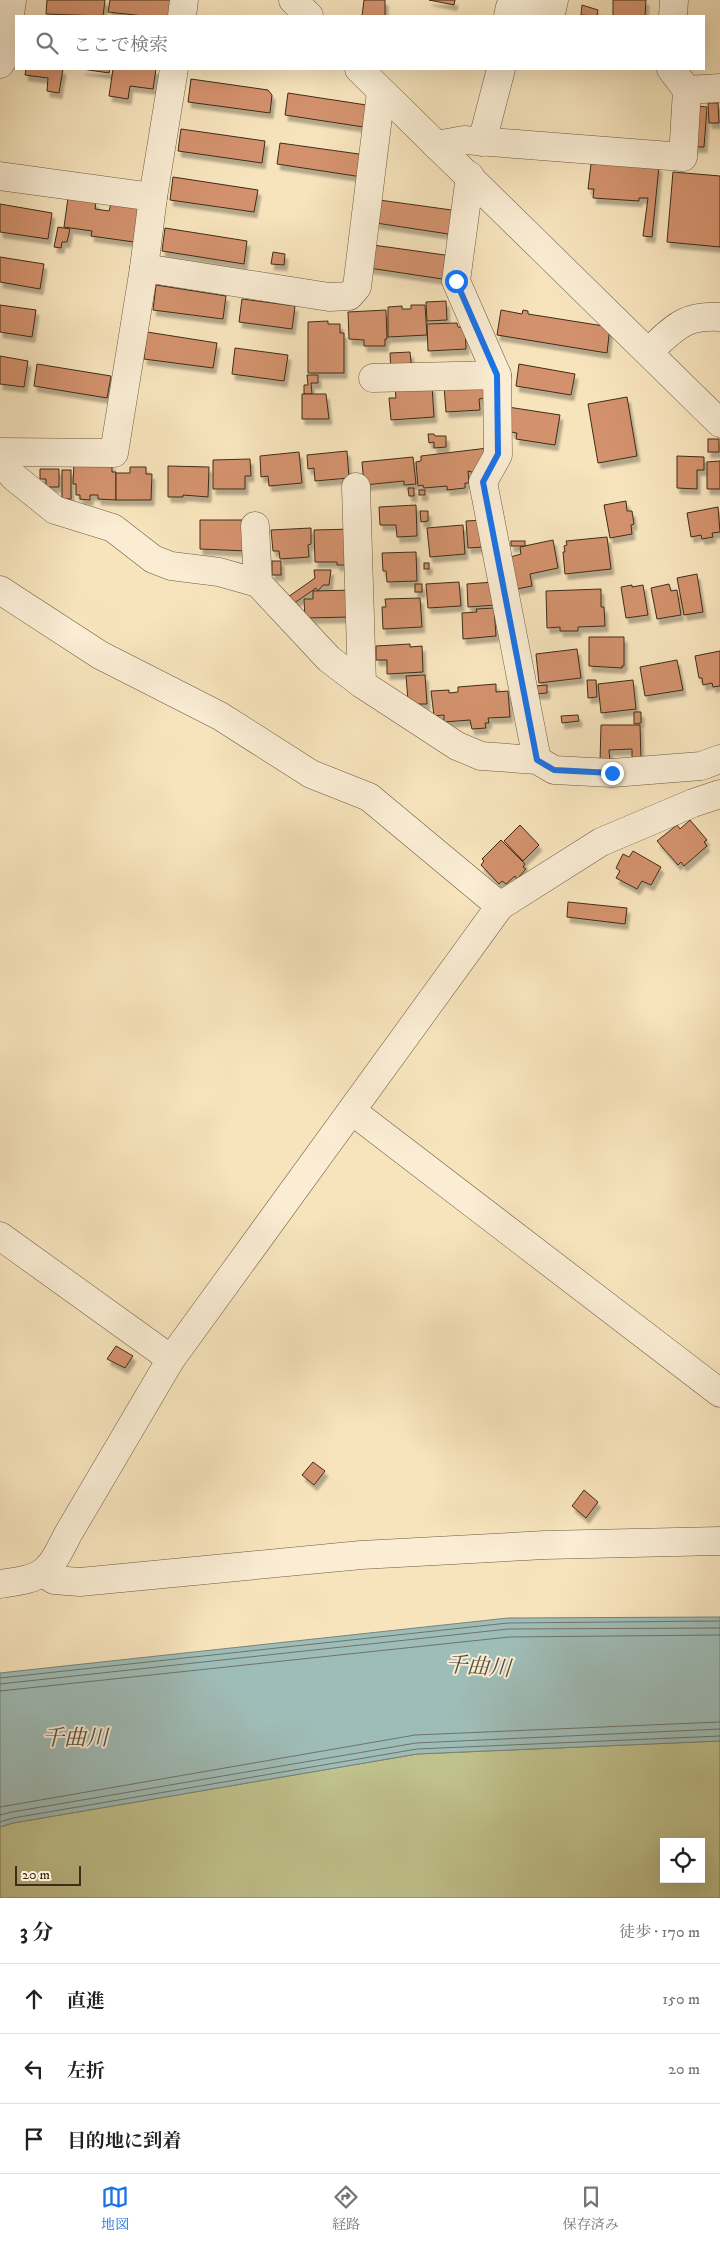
<!DOCTYPE html>
<html lang="ja">
<meta charset="utf-8">
<style>
body{margin:0;font-family:"IM FELL DW Pica","Noto Serif JP",serif;background:#f6f6f6;color:#202124}
.controls{position:absolute;right:15px;bottom:15px;display:grid;overflow:hidden;border-radius:0px;box-shadow:0 5px 20px #0002}
.controls button{width:45px;height:45px;display:grid;place-items:center;padding:0;border:0;border-bottom:1px solid #e0e0e0;background:#fff;color:#202124;font:25px sans-serif}
.scale{position:absolute;left:15px;bottom:12px;width:66px;box-sizing:border-box;padding-left:5px;border:2px solid #3f2c18;border-top:0;font-size:14px;line-height:18px;white-space:nowrap;color:#3f2c18;-webkit-text-stroke:4px #faedd4;paint-order:stroke}
.stop{position:absolute;width:15px;height:15px;margin:-11px;border:4px solid #1a73e8;border-radius:50%;background:#fff}
.stop.end{background:#1a73e8;border-color:#fff;box-shadow:0 1px 5px #0008}
.list{margin:0;padding:0;list-style:none}
h2{display:flex;justify-content:space-between;align-items:center;height:65px;margin:0;padding:0 20px;font-size:21px}
h2 small{font-size:16px;font-weight:400;color:#757577}
.list li{display:grid;grid-template-columns:32px 1fr auto;gap:15px;align-items:center;box-sizing:border-box;height:70px;padding:0 20px;border-top:1px solid #e0e0e0}
.list b{display:block;font-size:19px;white-space:nowrap}
.list em{font-size:16px;font-style:normal;color:#757577}
.icon{flex:none;width:28px;height:28px;fill:none;stroke:currentColor;stroke-width:2;stroke-linecap:round;stroke-linejoin:round}
.map{position:relative;flex:none;width:720px;height:1898px;overflow:hidden}
.search{position:absolute;background:#fff;box-shadow:0 5px 20px #0002;left:15px;right:15px;top:15px;height:55px;display:flex;align-items:center;gap:12px;box-sizing:border-box;padding:0 18px;border-radius:0px;color:#757577;font-size:19px}
.sheet{height:275px;background:#fff}
nav{display:flex;justify-content:space-around;align-items:center;box-sizing:border-box;height:70px;border-top:1px solid #e0e0e0;background:#fff;font-size:14px;color:#757577}
nav a{display:grid;justify-items:center;gap:2px}
nav .on{color:#1a73e8}
.map>svg:first-child{display:block}
.green{fill:#c1c38e;stroke:#807853;fill-rule:evenodd}
.water{fill:#9fbdb8;stroke:#798378}
.lines{fill:none;stroke-linecap:round;stroke-linejoin:round}
.shore{stroke:#6f7468;stroke-width:1}
.building{fill:#d3926d;stroke:#3f2c18;filter:url(#shadow)}
.minor-casing{stroke:#6d5a41;stroke-width:29}
.minor{stroke:#faedd4;stroke-width:28}
.route{stroke:#1a73e8;stroke-width:6}
.labels{text-anchor:middle;dominant-baseline:central;stroke-width:4;stroke-linejoin:round;paint-order:stroke}
.water-label{font-size:22px;font-style:italic;fill:#575040;stroke:#faedd4}
</style>
<div class="map">
<svg width="720" height="1898" viewBox="0 0 720 1898">
<defs>
<filter id="shadow"><feDropShadow dx="3" dy="5.5" stdDeviation="1" flood-color="#0004"/></filter>
</defs>
<rect width="100%" height="100%" fill="#f7e4bd"/>
<filter id="stains"><feTurbulence type="fractalNoise" baseFrequency=".004" numOctaves="4"/><feColorMatrix values="0 0 0 0 .2 0 0 0 0 .09 0 0 0 0 .02 0 0 0 .5 -.17"/></filter>
<radialGradient id="worn" r=".72"><stop offset=".6" stop-color="#630" stop-opacity="0"/><stop offset="1" stop-color="#630" stop-opacity=".3"/></radialGradient>
<!-- green -->
<path class="green" d="M720,1741V1898H0V1827L13,1823L417,1754ZM664,1842H701V1879H664Z"/>
<!-- water -->
<path class="water" d="M720,1617V1741L417,1754L13,1823L0,1827V1673L508,1618Z"/>
<g class="lines">
<!-- shore -->
<g class="shore">
<path d="M0,1678L508,1623L720,1621"/>
<path d="M0,1684L508,1629L720,1628"/>
<path d="M0,1691L509,1637L720,1635"/>
<path d="M0,1807L415,1735L720,1722"/>
<path d="M0,1815L12,1812L416,1743L720,1729"/>
<path d="M0,1822L13,1818L417,1749L720,1736"/>
</g>
</g>
<!-- building -->
<g class="building">
<path d="M47,0H105L103,16L46,14Z"/>
<path d="M110,0H173L172,16H144L108,12Z"/>
<path d="M364,0H385V16H362Z"/>
<path d="M429,0H455L454,5Z"/>
<path d="M613,0H646L645,16H613Z"/>
<path d="M582,5L598,10L597,16L581,15Z"/>
<path d="M26,69H63L59,93L47,91L48,78L25,75Z"/>
<path d="M82,69H110L109,73Z"/>
<path d="M113,69H156L153,89L130,86L128,99L109,96Z"/>
<path d="M191,79L268,90L272,95L270,113L188,102Z"/>
<path d="M288,93L373,106L370,128L285,115Z"/>
<path d="M708,103H718L719,123H709Z"/>
<path d="M696,106L707,107L704,147H693Z"/>
<path d="M181,129L265,141L262,163L178,151Z"/>
<path d="M280,143L366,155L362,177L277,164Z"/>
<path d="M591,164L659,166L652,237L643,236L648,198H639V201L593,198L594,189H588Z"/>
<path d="M673,172L720,176V247L667,242Z"/>
<path d="M173,177L258,190L254,212L170,200Z"/>
<path d="M68,198L96,202L95,209L109,211L111,204L139,208L134,242L91,236L92,231L64,227Z"/>
<path d="M379,200L459,211L455,235L376,223Z"/>
<path d="M0,204L52,213L48,239L0,232Z"/>
<path d="M58,227L70,229L67,242H62L61,248L54,247Z"/>
<path d="M165,228L247,241L244,264L162,251Z"/>
<path d="M373,245L452,256L449,280L369,268Z"/>
<path d="M273,252L285,254L284,265L271,264Z"/>
<path d="M0,257L44,264L40,289L0,282Z"/>
<path d="M156,285L226,296L223,319L153,310Z"/>
<path d="M242,299L295,306L292,329L239,322Z"/>
<path d="M446,301L447,320L427,321L426,302Z"/>
<path d="M0,305L36,310L32,337L0,332Z"/>
<path d="M411,305H425L427,335L388,337V307L402,306V309H411Z"/>
<path d="M386,310L387,339H385V346H364V340L349,339L348,312Z"/>
<path d="M501,310L522,314L523,310L528,311V314L610,327L607,353L497,335Z"/>
<path d="M328,321V324H340V333H344V373H308V322Z"/>
<path d="M457,323L458,327H465L466,349L428,351L427,324Z"/>
<path d="M147,332L217,343L213,368L144,359Z"/>
<path d="M235,348L288,355L284,381L232,374Z"/>
<path d="M410,352L412,373L391,374L390,353Z"/>
<path d="M0,356L28,361L24,387L0,384Z"/>
<path d="M37,364L111,376L107,398L34,386Z"/>
<path d="M519,364L575,374L571,395L516,386Z"/>
<path d="M307,375H318V383H311L312,394H304V385H308Z"/>
<path d="M484,384L485,398L479,399L480,410L446,412L444,386Z"/>
<path d="M432,386L434,417L391,420L389,398H396L395,388Z"/>
<path d="M302,394H326L329,419H302Z"/>
<path d="M627,397L637,456L598,463L588,404Z"/>
<path d="M508,407L560,415L555,445L516,439L517,433L511,432Z"/>
<path d="M428,434H434L435,436H446V447L434,448V442L429,443Z"/>
<rect x="708" y="439" width="11" height="13"/>
<path d="M488,448L475,473L468,471L469,483H465V488L447,490V486L424,488L423,485L418,486L416,462L421,461V456Z"/>
<path d="M347,451L349,478L315,481L314,468L308,469L307,455Z"/>
<path d="M299,452L302,483L269,486L268,476L261,477L260,456Z"/>
<path d="M677,456L704,457V470H697V489L677,488Z"/>
<path d="M413,457L416,484L404,485V481L364,485L362,462Z"/>
<path d="M250,459L251,476H245V489H213V460Z"/>
<path d="M720,461V489H707V462Z"/>
<path d="M74,463L112,464V472H116V500L98,499V495H90V500L80,499V495H76V484H73Z"/>
<path d="M168,466L209,467L208,497L183,495V497H168Z"/>
<path d="M130,467H146V474H152L151,500H116V473H130Z"/>
<path d="M40,469H59V487H46V479H40Z"/>
<rect x="62" y="470" width="9" height="29"/>
<path d="M408,488H414V496H409Z"/>
<rect x="419" y="490" width="6" height="5"/>
<path d="M626,501L627,511H632L634,524L631,525L632,534L610,538L604,505Z"/>
<path d="M416,505L417,536L397,537L396,525H380L379,507Z"/>
<path d="M718,507L720,532L712,533L713,537L702,539L701,535L691,537L687,513Z"/>
<path d="M420,511H428V521L421,522Z"/>
<path d="M200,520H247V551L200,549Z"/>
<path d="M483,520L484,547L468,548L466,521Z"/>
<path d="M463,525L465,554L430,557L427,528Z"/>
<path d="M311,528V544L308,545L309,557L280,559L279,551H273L271,530Z"/>
<path d="M354,529L355,565H337V562H315L314,530Z"/>
<path d="M607,537L611,569L565,574L563,552H565L564,546L567,545L566,541Z"/>
<path d="M553,540L558,568L530,574L532,586L517,589L510,557L521,554L520,547Z"/>
<rect x="511" y="541" width="14" height="5"/>
<path d="M416,552L417,581L387,582L386,571H383L382,553Z"/>
<rect x="272" y="561" width="9" height="14"/>
<rect x="424" y="563" width="5" height="6"/>
<path d="M314,570H331L329,585H323L318,591L316,588L293,604L288,597L315,578Z"/>
<path d="M697,574L703,612L684,615L677,578Z"/>
<path d="M459,582L461,606L428,608L426,584Z"/>
<path d="M494,582L496,605L468,607L467,584Z"/>
<rect x="415" y="584" width="7" height="8"/>
<path d="M669,584L671,591L677,590L681,615L657,619L651,588Z"/>
<path d="M632,585V587L643,585L648,615L626,618L621,587Z"/>
<path d="M601,589V607H604L605,626L578,627V631H560V627L547,628L546,591Z"/>
<path d="M354,590L352,617L305,618L304,599H313V591Z"/>
<path d="M420,598L422,627L383,629L382,607H386L385,599Z"/>
<path d="M494,608L496,636L463,639L462,613L477,612L476,609Z"/>
<path d="M589,637H624V666H622V668L589,666Z"/>
<path d="M410,644V647L422,646L423,672L387,674V660H376V646Z"/>
<path d="M577,649L581,678L539,683L536,654Z"/>
<path d="M720,651V686L713,687L712,683L703,685L702,678H699L695,656Z"/>
<path d="M677,660L683,690L645,696L640,667Z"/>
<path d="M425,675L427,704H415L408,700L406,676Z"/>
<path d="M587,680H596L597,697L588,698Z"/>
<path d="M633,680L636,709L601,713L598,684Z"/>
<path d="M496,684V692L508,691L510,717L488,718L489,723H485L486,728L472,729L470,720L444,722V715L434,716L431,691L449,690V693L458,692V687Z"/>
<path d="M547,685V693L534,694V686Z"/>
<path d="M634,712H641V723L634,724Z"/>
<path d="M578,715L579,721L562,723L561,716Z"/>
<path d="M601,725H640L641,760H632V749L609,750L610,762H600Z"/>
<path d="M690,820L707,840L704,842L707,846L684,866L681,862L678,865L657,841L677,825L680,829Z"/>
<path d="M520,825L539,845L523,861L504,841Z"/>
<path d="M501,840L525,864L523,867L526,869L517,879L515,876L506,884L502,881L499,884L481,865L484,861L482,859Z"/>
<path d="M633,851L661,867L651,885L642,881L637,889L616,878L620,871L616,868L623,854L629,857Z"/>
<path d="M568,902L627,908L625,924L567,917Z"/>
<path d="M116,1346L133,1356L125,1368L107,1359Z"/>
<path d="M313,1462L325,1471L314,1485L302,1475Z"/>
<path d="M584,1490L598,1502L586,1518L572,1506Z"/>
</g>
<g class="lines">
<!-- minor casing -->
<g class="minor-casing">
<g id="minor">
<path d="M293,0L309,16"/>
<path d="M182,16L184,0"/>
<path d="M508,16L510,7L552,9L554,0"/>
<path d="M673,16L674,0"/>
<path d="M0,64L4,58L12,0"/>
<path d="M359,69L720,423"/>
<path d="M671,69L687,90"/>
<path d="M482,142L501,69"/>
<path d="M436,145L464,140L683,157L687,90L720,88"/>
<path d="M0,176L153,197"/>
<path d="M470,176L456,281L497,375L498,455L483,482L537,760"/>
<path d="M144,268L329,297L349,296L357,287L381,92"/>
<path d="M649,351C675,328 683,315 720,317"/>
<path d="M373,378L497,375"/>
<path d="M0,452L114,453L144,268L153,197L174,69"/>
<path d="M0,461L14,477L55,510L113,528L153,559L171,566L219,572L258,583"/>
<path d="M356,487L362,684L457,746L481,756L537,760L554,770L612,773L701,766L720,759"/>
<path d="M255,526L258,583L329,659L362,684"/>
<path d="M0,590L100,655L220,716L311,774L369,797L500,906"/>
<path d="M352,1111L720,1393"/>
<path d="M0,1236L171,1359"/>
<path d="M43,1573L54,1580L80,1582L361,1555L545,1545L720,1541"/>
<path d="M0,1584C45,1578 48,1574 68,1534L171,1359L500,906L601,842L693,803L720,794"/>
</g>
</g>
<!-- minor -->
<use href="#minor" class="minor"/>
</g>
<g class="lines">
<!-- route -->
<path class="route" d="M456,281L497,375L498,454L483,482L537,760L554,770L612,773"/>
</g>
<g class="labels">
<!-- water labels -->
<g class="water-label">
<text transform="translate(478 1667) rotate(4)">千曲川</text>
<text x="75" y="1738">千曲川</text>
</g>
</g>
<rect width="100%" height="100%" filter="url(#stains)"/>
<rect width="100%" height="100%" fill="url(#worn)"/>
</svg>
<div class="controls">
<button><svg class="icon" aria-label="locate" viewBox="0 0 24 24"><circle cx="12" cy="12" r="6"/><path d="M12 2v4M12 18v4M2 12h4M18 12h4"/></svg></button>
</div>
<div class="scale">20 m</div>
<div class="stop" style="left:456px;top:281px"></div>
<div class="stop end" style="left:612px;top:773px"></div>
<div class="search"><svg class="icon" aria-label="search" viewBox="0 0 24 24"><circle cx="10" cy="10" r="6"/><path d="M15 15l6 6"/></svg>ここで検索</div>
</div>
<section class="sheet">
<h2>3 分<small>徒歩 · 170 m</small></h2>
<ul class="list">
<li><svg class="icon" aria-label="ahead" viewBox="0 0 24 24"><path d="M12 20V5M6 11l6-6 6 6"/></svg><div><b>直進</b></div><em>150 m</em></li>
<li><svg class="icon" aria-label="left" viewBox="0 0 24 24"><path d="M17 20v-9H6M10 6l-5 5 5 5"/></svg><div><b>左折</b></div><em>20 m</em></li>
<li><svg class="icon" aria-label="arrive" viewBox="0 0 24 24"><path d="M6 21V4h12l-3 4 3 4H6"/></svg><div><b>目的地に到着</b></div></li>
</ul>
</section>
<nav>
<a class="on"><svg class="icon" aria-label="map" viewBox="0 0 24 24"><path d="M3 6l6-2 6 2 6-2v14l-6 2-6-2-6 2zM9 4v14M15 6v14"/></svg>地図</a>
<a><svg class="icon" aria-label="directions" viewBox="0 0 24 24"><path d="M12 3l9 9-9 9-9-9zM9 14v-3h6M13 9l2 2-2 2"/></svg>経路</a>
<a><svg class="icon" aria-label="saved" viewBox="0 0 24 24"><path d="M7 4h10v16l-5-4-5 4z"/></svg>保存済み</a>
</nav>
